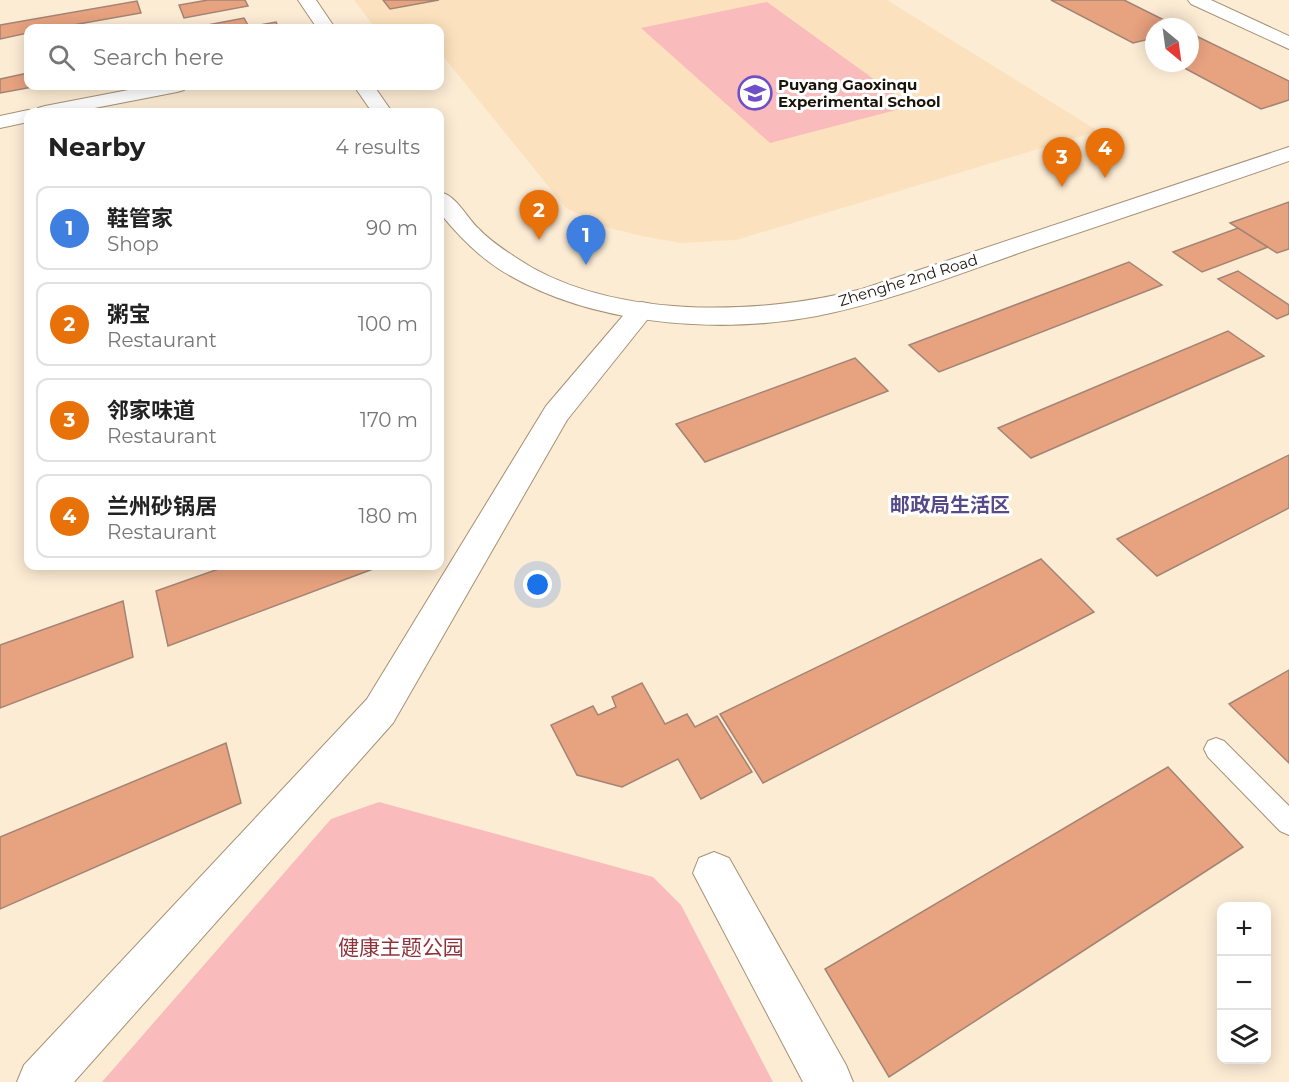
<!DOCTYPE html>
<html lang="en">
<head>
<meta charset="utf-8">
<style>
	:root { --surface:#fff; --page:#f2f2f2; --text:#222; --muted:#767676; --line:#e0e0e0; --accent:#0f766e }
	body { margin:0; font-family:Montserrat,"Noto Sans SC",sans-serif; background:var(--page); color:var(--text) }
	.controls { position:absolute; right:18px; bottom:18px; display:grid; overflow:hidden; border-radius:12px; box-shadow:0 3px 15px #0003 }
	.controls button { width:54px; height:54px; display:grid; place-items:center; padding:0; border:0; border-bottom:2px solid var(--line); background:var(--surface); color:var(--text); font:30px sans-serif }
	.compass { position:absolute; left:1145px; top:18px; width:54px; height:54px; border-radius:50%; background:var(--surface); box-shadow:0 3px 15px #0003; rotate:151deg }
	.you { position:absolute; left:538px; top:585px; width:21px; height:21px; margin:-15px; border:4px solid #fff; border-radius:50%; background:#1a73e8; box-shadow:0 0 0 9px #1a73e833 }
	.badge { display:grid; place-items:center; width:39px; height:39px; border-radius:50%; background:var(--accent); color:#fff; font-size:20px; font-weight:700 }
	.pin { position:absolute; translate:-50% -50px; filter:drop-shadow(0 2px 3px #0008) }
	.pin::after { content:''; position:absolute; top:32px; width:21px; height:18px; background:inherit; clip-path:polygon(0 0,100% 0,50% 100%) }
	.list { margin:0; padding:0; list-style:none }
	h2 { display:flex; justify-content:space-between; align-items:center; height:78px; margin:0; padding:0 24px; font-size:26px }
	h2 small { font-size:20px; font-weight:400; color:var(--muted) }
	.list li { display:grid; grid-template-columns:39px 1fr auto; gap:18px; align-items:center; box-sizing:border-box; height:84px; margin:0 12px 12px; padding:0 12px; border:2px solid var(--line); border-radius:12px }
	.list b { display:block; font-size:22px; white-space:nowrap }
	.list p { margin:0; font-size:20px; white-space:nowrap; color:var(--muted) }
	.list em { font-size:20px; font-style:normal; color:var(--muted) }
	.icon { flex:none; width:33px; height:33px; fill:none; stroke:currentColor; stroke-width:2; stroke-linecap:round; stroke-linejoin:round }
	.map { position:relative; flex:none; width:1289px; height:1082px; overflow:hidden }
	.search { position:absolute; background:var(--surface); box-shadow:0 3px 15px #0003; left:24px; top:24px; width:420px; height:66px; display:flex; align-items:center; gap:15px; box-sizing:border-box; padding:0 21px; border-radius:12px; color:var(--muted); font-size:22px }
	.panel { position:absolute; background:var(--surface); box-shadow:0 3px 15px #0003; left:24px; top:108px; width:420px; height:462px; border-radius:12px }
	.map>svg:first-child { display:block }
	.built { fill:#fbe1bd }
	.green { fill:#f9bbbb }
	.building { fill:#e7a27f; stroke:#a38474; stroke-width:1.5 }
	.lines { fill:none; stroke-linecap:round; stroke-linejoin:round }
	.lane-casing { stroke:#a59175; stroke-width:2 }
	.street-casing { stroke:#a59175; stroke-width:2 }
	.secondary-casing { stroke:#a59175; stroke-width:2 }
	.lane { fill:#fff; fill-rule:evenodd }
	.street { fill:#fff; fill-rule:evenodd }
	.secondary { fill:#fff; fill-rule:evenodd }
	.labels { text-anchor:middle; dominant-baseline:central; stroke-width:6; stroke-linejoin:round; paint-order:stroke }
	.far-poi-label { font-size:15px; font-weight:bold; fill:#1a1309; stroke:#fff; text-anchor:start }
	.far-street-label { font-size:15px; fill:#1a1309; stroke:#fff }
	.neighbourhood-label { font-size:20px; font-weight:bold; fill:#564a88; stroke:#fff }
	.near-park-label { font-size:21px; fill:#8f333b; stroke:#fff }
</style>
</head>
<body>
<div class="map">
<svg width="1289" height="1082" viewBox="0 0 1289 1082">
	<rect width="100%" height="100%" fill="#fdecd4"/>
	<path class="built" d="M 354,0 L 887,0 L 1098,131 L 736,240 L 681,243 L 642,236 L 609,228 L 566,208 L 442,55 L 440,55 L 440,28 L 375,28 Z"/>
	<path class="green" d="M 767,2 L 911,106 L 770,143 L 641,28 Z
		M 379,802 L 653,877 L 681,905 L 773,1082 L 102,1082 L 331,819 Z"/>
	<path class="building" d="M 208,0 L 245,0 L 248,6 L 184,18 L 179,5 Z
		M 383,0 L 439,0 L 390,9 Z
		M 1051,0 L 1124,0 L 1178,27 L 1154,27 L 1154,38 L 1133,43 Z
		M 137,1 L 141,13 L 56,28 L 28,28 L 28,33 L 0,39 L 0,25 Z
		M 244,18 L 249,27 L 276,22 L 279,28 L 197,27 Z
		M 1190,33 L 1289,81 L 1289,100 L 1261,109 L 1175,63 L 1190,63 Z
		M 28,73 L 28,86 L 38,86 L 0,93 L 0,79 Z
		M 1289,202 L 1289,249 L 1277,253 L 1230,223 Z
		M 1238,228 L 1268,247 L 1202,272 L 1173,252 Z
		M 1129,262 L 1162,285 L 939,372 L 909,345 Z
		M 1238,271 L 1289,305 L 1289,314 L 1277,319 L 1218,279 Z
		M 1228,331 L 1264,356 L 1031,458 L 998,428 Z
		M 855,358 L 888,391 L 705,462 L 676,424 Z
		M 1289,455 L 1289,508 L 1157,576 L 1117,539 Z
		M 1041,559 L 1094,612 L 763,783 L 720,714 Z
		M 227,566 L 381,566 L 168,646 L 156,591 Z
		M 123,601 L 133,657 L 0,708 L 0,645 Z
		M 1289,670 L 1289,763 L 1229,704 Z
		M 642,683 L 665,724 L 687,714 L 695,727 L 717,716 L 752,772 L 701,799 L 678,759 L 622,787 L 577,775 L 551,725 L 593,706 L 598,715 L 616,707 L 612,697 Z
		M 226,743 L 241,803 L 0,909 L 0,837 Z
		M 1168,767 L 1243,847 L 889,1077 L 825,969 Z"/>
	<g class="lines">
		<g class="lane-casing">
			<path id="lane" d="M 1216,738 L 1224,741 L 1289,806 L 1289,835 L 1280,831 L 1208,757 L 1204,749 L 1208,741 Z"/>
		</g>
		<g class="street-casing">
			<path id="street" d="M 642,302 L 651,304 L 655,310 L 567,420 L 393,723 L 74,1082 L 17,1082 L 24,1065 L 367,699 L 546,406 L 633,304 Z
				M 714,852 L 729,858 L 846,1065 L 853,1082 L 803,1082 L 693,873 L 699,858 Z"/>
		</g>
		<g class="secondary-casing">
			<path id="secondary" d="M 298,0 L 316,0 L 335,28 L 317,28 Z
				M 1188,0 L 1211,0 L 1289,36 L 1289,49 L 1191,4 Z
				M 149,86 L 187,86 L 184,90 L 177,92 L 74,112 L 28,112 L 28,122 L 0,128 L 0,116 L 28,110 L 35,112 L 38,108 L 45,106 Z
				M 354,86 L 374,86 L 392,112 L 372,112 Z
				M 1289,147 L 1289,161 C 1206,190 1122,218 1039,246 C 966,271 893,301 817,316 C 717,335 587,325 499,269 C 476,254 457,234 440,213 L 440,192 C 457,196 466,217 479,229 C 489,240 503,249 515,257 C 607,320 758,316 862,289 Z"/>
		</g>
		<use href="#lane" class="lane"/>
		<use href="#street" class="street"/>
		<use href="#secondary" class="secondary"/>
	</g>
	<defs>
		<g id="school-ring" transform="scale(1.725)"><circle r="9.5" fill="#fff" stroke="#6f4fc8" stroke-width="1.5"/><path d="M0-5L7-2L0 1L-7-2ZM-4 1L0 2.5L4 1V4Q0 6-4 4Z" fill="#6f4fc8"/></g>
	</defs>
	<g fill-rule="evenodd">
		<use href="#school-ring" x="755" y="93"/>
	</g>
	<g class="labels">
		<g class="far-poi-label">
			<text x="778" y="84">Puyang Gaoxinqu<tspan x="778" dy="17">Experimental School</tspan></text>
		</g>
		<g class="far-street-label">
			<text transform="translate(908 280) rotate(-17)">Zhenghe 2nd Road</text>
		</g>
		<g class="neighbourhood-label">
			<text x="950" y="505">邮政局生活区</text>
		</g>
		<g class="near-park-label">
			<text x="401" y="947">健康主题公园</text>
		</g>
	</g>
</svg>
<div class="controls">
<button>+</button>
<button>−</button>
<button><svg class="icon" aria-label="layers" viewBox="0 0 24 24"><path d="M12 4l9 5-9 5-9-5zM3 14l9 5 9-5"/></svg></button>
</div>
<svg class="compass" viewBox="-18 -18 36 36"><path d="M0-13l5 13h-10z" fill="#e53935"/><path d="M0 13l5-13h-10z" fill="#767676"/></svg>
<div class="you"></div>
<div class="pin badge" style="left:586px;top:265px;background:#3f7fe0">1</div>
<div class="pin badge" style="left:539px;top:240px;background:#e8710a">2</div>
<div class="pin badge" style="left:1062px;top:187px;background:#e8710a">3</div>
<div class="pin badge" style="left:1105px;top:178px;background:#e8710a">4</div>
<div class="search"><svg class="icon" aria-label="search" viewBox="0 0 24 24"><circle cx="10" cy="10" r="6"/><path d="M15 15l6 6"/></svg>Search here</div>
<section class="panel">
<h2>Nearby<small>4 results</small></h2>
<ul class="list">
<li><span class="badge" style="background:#3f7fe0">1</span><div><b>鞋管家</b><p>Shop</p></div><em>90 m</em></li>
<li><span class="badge" style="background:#e8710a">2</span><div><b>粥宝</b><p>Restaurant</p></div><em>100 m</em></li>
<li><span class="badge" style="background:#e8710a">3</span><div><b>邻家味道</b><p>Restaurant</p></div><em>170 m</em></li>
<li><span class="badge" style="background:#e8710a">4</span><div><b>兰州砂锅居</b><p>Restaurant</p></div><em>180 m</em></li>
</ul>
</section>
</div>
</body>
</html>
